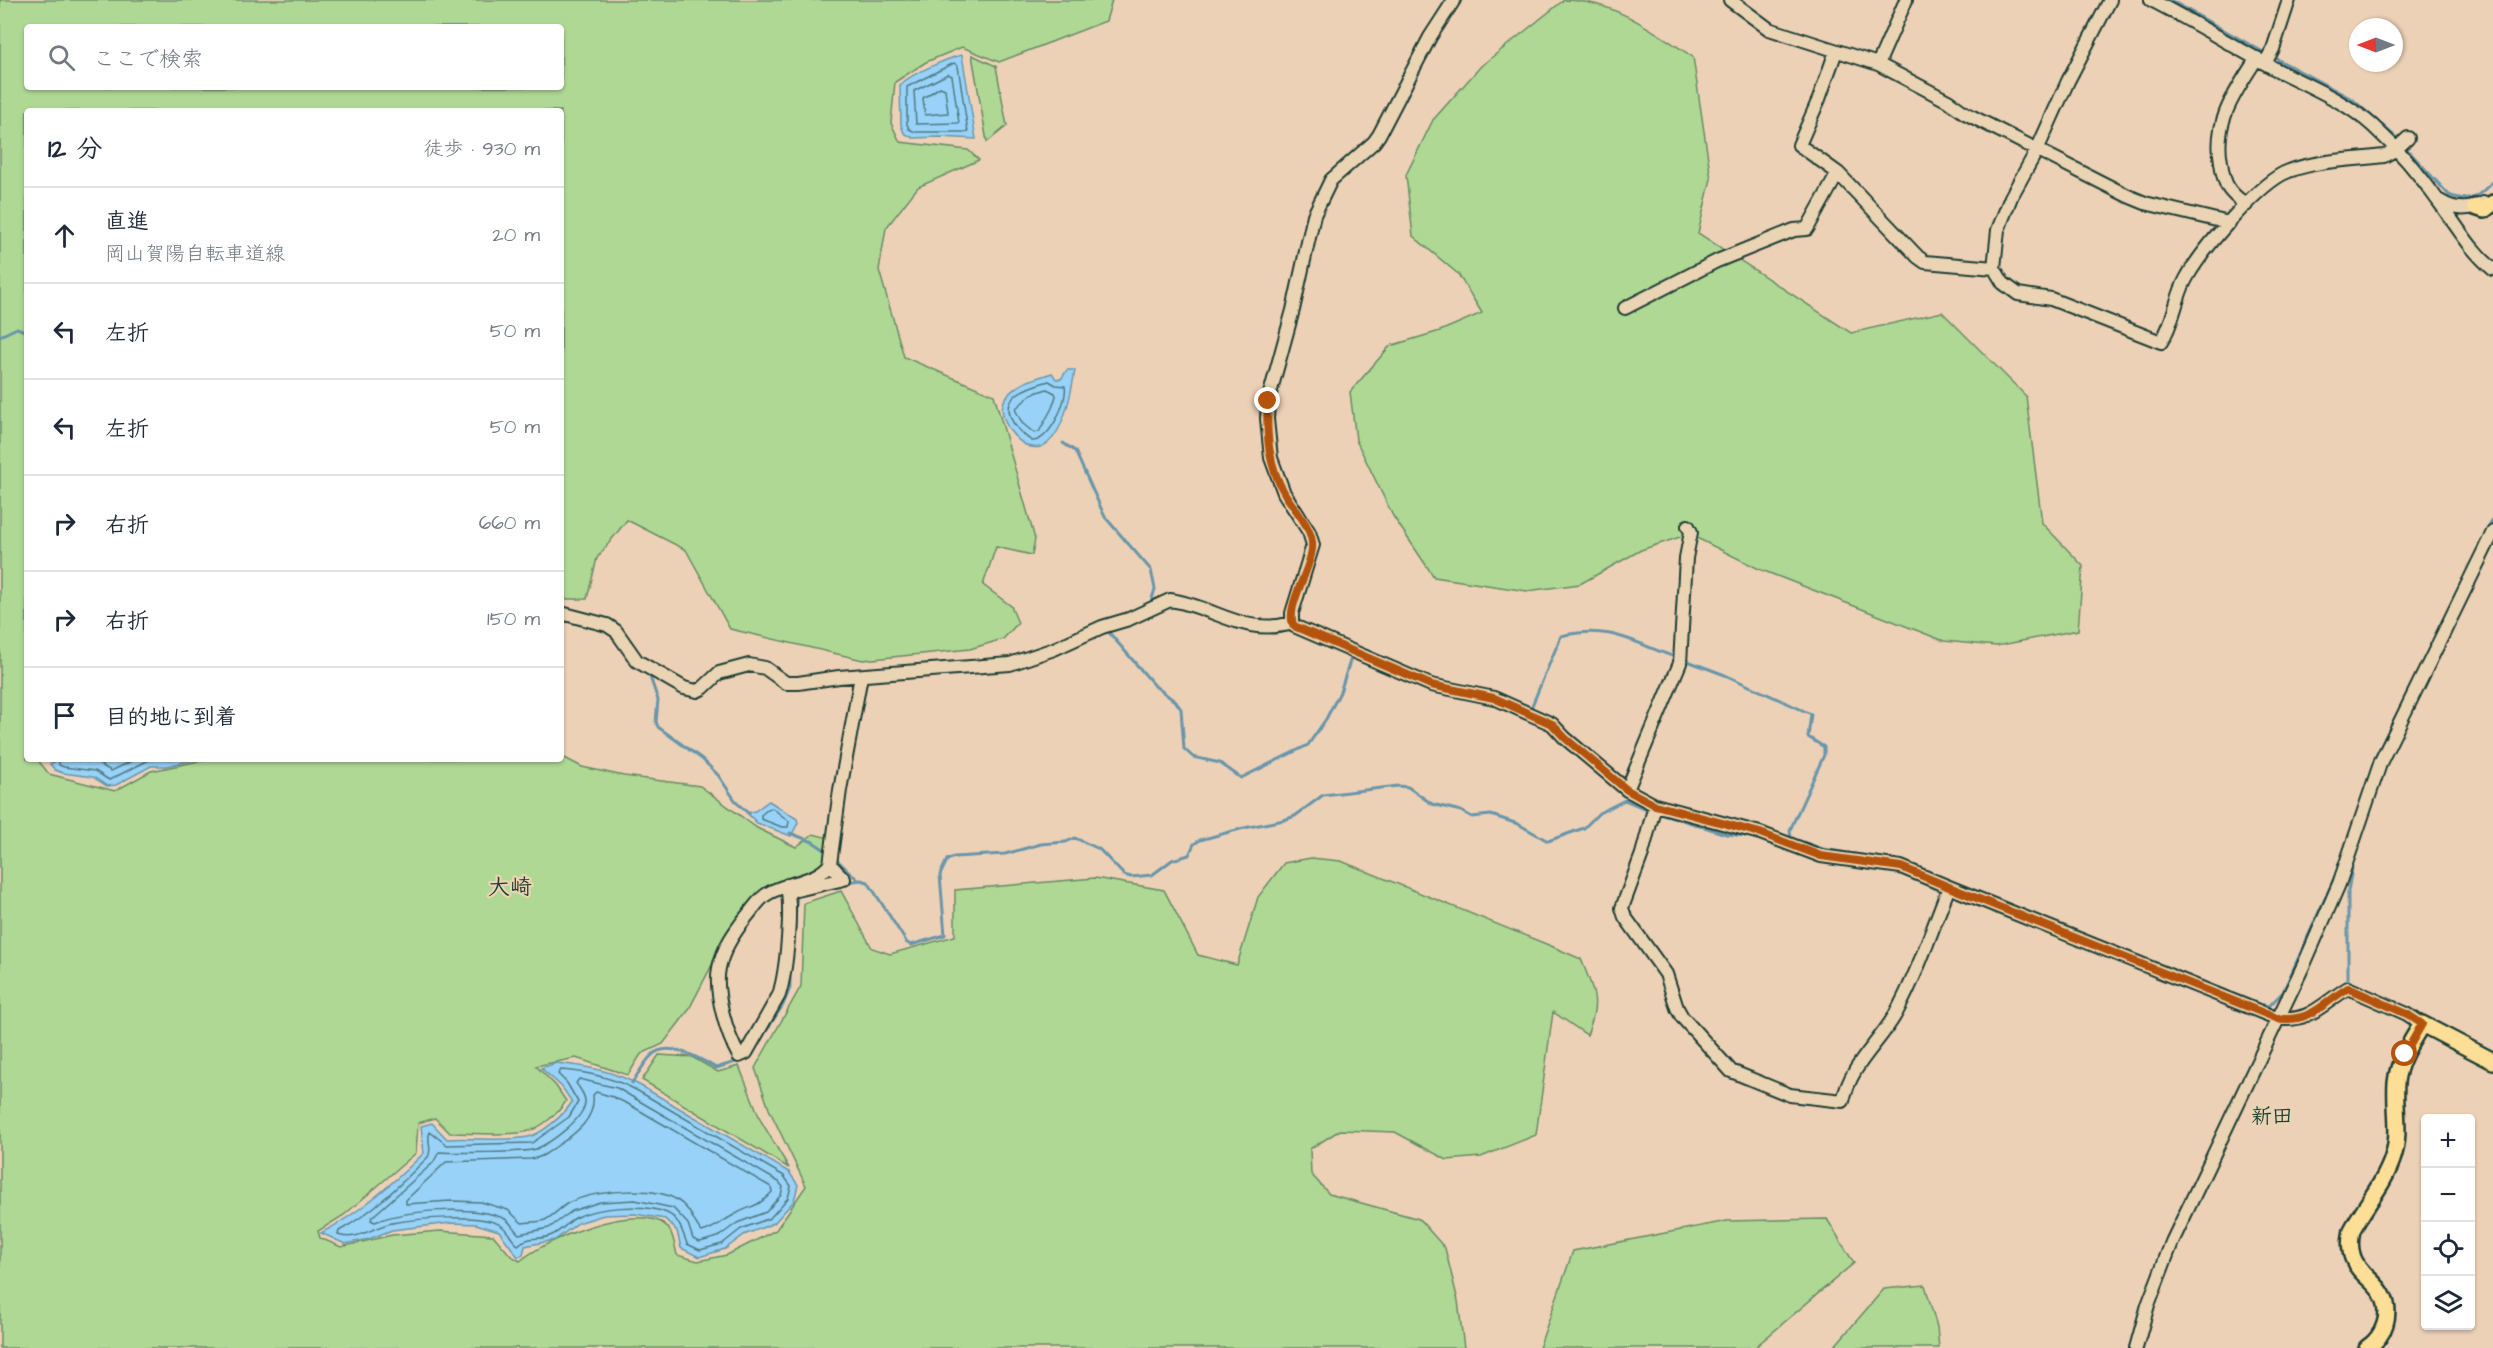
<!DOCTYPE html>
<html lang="ja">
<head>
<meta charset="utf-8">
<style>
	:root { --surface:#fff; --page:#f6f6f7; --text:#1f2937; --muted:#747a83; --line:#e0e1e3 }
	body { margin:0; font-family:"Architects Daughter","Klee One",sans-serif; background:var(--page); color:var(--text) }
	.controls { position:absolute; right:18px; bottom:18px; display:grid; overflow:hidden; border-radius:6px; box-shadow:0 2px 4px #0004 }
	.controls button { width:54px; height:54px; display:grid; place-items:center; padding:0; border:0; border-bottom:2px solid var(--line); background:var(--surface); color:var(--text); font:30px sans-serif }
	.compass { position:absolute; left:2349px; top:18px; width:54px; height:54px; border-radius:50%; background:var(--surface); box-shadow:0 2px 4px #0004; rotate:270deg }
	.stop { position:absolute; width:18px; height:18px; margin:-14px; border:4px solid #b45309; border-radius:50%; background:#fff }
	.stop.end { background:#b45309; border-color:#fff; box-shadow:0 2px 6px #0008 }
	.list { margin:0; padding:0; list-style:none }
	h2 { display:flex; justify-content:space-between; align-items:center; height:78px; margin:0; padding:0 24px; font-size:26px }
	h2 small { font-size:20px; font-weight:400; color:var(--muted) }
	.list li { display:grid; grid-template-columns:39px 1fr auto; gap:18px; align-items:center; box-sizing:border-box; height:96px; padding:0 24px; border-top:2px solid var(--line) }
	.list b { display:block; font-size:22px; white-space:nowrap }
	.list p { margin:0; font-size:20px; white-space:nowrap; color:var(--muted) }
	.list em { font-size:20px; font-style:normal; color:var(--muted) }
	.icon { flex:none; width:33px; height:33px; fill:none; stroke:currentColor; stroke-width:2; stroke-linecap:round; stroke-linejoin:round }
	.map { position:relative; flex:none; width:2493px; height:1348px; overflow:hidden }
	.search { position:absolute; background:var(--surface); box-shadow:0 2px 4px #0004; left:24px; top:24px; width:540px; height:66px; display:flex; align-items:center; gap:15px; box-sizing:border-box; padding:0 21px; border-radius:6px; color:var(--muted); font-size:22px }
	.panel { position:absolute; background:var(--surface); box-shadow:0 2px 4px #0004; left:24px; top:108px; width:540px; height:654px; border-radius:6px }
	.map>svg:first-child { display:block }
	.green { fill:#afd895; stroke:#678a64; stroke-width:1.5; fill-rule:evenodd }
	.water { fill:#98d2f8; stroke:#6896aa; stroke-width:1.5 }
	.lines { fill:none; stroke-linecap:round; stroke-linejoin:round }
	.shore { stroke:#4f7982; stroke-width:1.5 }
	.stream { stroke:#6896aa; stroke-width:3 }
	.minor-casing { stroke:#1f3d34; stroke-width:16 }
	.major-casing { stroke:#1f3d34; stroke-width:20 }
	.minor { stroke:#ead4b3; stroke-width:12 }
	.major { stroke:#fdde96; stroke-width:15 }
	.route { stroke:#b45309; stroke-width:8 }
	.labels { text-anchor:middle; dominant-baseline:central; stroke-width:4.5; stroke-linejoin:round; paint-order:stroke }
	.neighbourhood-label { font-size:21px; font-weight:bold; fill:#1f3d34; stroke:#ead4b3 }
	.quarter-label { font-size:22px; font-weight:bold; fill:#1f3d34; stroke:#ead4b3 }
</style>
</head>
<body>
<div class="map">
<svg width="2493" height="1348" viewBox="0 0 2493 1348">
	<rect width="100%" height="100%" fill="#edd1b7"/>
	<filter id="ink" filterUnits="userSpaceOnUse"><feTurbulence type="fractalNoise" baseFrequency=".0167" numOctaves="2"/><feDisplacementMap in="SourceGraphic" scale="12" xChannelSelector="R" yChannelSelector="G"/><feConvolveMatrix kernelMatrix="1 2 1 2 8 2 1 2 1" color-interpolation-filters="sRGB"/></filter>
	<g filter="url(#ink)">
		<path class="green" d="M 0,0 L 1112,0 L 1106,21 L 999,62 L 962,47 L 926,62 L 895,82 L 891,123 L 900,142 L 968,150 L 979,160 L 918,187 L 886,228 L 879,270 L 904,357 L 994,395 L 1035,539 L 1032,555 L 996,547 L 983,585 L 1011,606 L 1018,623 L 1003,639 L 970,649 L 863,660 L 730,629 L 686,550 L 627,520 L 597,558 L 587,599 L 561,599 L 561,111 L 27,111 L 27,759 L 37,759 L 49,774 L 115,791 L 151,771 L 209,759 L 561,759 L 561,756 L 582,767 L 624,776 L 700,786 L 757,828 L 796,847 L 813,834 L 829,838 L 823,867 L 779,884 L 726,938 L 688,1011 L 663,1044 L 641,1054 L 628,1075 L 576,1058 L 536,1066 L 556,1086 L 566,1101 C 558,1114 540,1129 525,1132 C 505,1136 472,1133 450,1133 L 435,1118 L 418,1123 L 416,1153 L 344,1215 L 318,1231 L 320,1238 L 341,1247 L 392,1235 L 440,1231 L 493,1235 L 511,1256 L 520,1261 C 548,1238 626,1207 661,1222 C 673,1228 674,1243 677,1255 L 698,1261 L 727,1255 L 776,1230 L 806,1186 L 769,1109 L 755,1068 L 801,986 L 804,903 L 841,891 L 872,948 L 890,954 L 955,936 L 955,890 L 1095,878 L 1164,890 L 1198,955 L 1237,965 L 1258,897 L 1284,863 L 1311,858 L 1341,861 L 1551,946 L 1581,959 C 1594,992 1601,1000 1587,1035 L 1553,1012 L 1536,1135 L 1481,1157 L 1447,1160 L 1395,1132 L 1340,1130 L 1310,1149 L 1311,1174 L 1329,1194 L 1419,1219 L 1445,1248 L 1458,1301 L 1464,1348 L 0,1348 ZM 27,27 L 561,27 L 561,87 L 27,87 Z
			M 1564,0 C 1613,0 1654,31 1693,57 L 1711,179 L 1698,233 L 1851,333 L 1942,312 L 2026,396 L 2042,523 L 2083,566 L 2078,630 L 1996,646 L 1944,641 L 1759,569 L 1689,534 L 1641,550 L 1580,584 L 1527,591 L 1434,577 L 1393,516 L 1356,440 L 1350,392 L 1390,346 L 1440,331 L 1482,313 L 1458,274 L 1413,236 L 1406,175 L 1433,120 L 1481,66 Z
			M 972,55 L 996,66 L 1007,126 L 987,142 Z
			M 659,1055 L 692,1057 L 718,1072 L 739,1066 L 761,1121 L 789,1168 L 642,1080 Z
			M 1827,1219 L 1854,1263 L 1754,1348 L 1539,1348 L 1573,1251 L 1727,1221 Z
			M 1925,1285 L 1937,1327 L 1939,1348 L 1833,1348 L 1884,1289 Z"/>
		<path class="water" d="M 962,55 L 976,139 L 939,137 L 913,138 L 904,133 L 901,125 L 900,85 C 909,75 948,58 962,55 Z
			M 1067,370 L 1075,370 C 1072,389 1063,441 1040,447 C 1019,452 994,416 1005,399 C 1016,382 1035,379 1052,373 L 1056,379 L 1061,379 Z
			M 53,759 L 197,759 L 167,766 L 151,766 L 116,785 L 107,786 L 93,777 L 63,773 L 55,770 L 50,764 L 54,762 Z
			M 769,801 L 797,819 L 798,823 L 791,836 L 757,823 L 747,813 L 755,811 Z
			M 556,1063 C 586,1066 614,1071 641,1086 L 789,1172 L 798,1185 L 794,1201 L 774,1223 L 744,1235 L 725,1249 L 699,1257 L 681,1248 L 677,1231 L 665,1219 L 635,1214 L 604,1215 L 578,1223 L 555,1240 L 525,1246 L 523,1255 L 518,1257 L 499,1231 L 476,1224 L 451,1223 L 392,1230 L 369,1239 L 345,1244 L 321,1233 C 360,1213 393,1183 424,1153 L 421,1126 L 432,1123 L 447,1139 C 473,1137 502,1142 528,1137 C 542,1134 565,1114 572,1102 L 562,1087 L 541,1068 Z"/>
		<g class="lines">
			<path class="shore" d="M 954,63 L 958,66 L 968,132 L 915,132 L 909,129 L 907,124 L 907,87 Z
				M 948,74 L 952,76 L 959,123 L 916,124 L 914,91 Z
				M 940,87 L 945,89 L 948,113 L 925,115 L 923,98 Z
				M 1049,381 L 1056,385 L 1065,386 C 1068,401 1050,441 1032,441 C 1024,436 1019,431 1014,424 C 997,396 1027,387 1049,381 Z
				M 1047,389 L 1055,393 L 1056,396 L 1052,408 L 1039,432 L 1034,433 L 1022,423 L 1015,409 L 1032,394 Z
				M 59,759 L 59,765 L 64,767 L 95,771 L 109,780 L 149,760 L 173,759
				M 67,759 L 97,763 L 111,771 L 136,759
				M 768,809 L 772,808 L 789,821 L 788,827 L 782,827 L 761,819 L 761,815 Z
				M 561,1070 C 588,1072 614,1078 638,1091 L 784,1176 L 791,1186 L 788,1198 L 770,1218 L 741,1229 L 722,1244 L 700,1250 L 687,1244 C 683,1233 679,1218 667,1213 C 644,1203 597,1207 575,1218 C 567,1223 561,1231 552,1235 C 540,1241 528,1235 518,1245 C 511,1240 509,1232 503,1227 C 486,1212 415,1219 392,1223 C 375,1226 356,1242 338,1235 L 339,1231 C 372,1213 402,1183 428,1157 C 433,1149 426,1140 430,1132 L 447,1145 L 532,1143 L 569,1117 L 578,1102 L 567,1083 L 558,1074 Z
				M 579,1079 L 617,1088 L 634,1098 L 779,1182 L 783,1187 L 781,1195 L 766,1212 L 737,1223 L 718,1237 L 700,1242 L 693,1239 L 688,1224 L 673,1208 L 635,1200 L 600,1202 L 572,1211 L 549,1228 L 519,1234 C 513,1229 511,1221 503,1218 C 471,1205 406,1210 375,1222 L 371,1220 L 372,1217 L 433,1163 L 439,1152 C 453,1153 525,1153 536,1149 C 550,1143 583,1120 585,1103 C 586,1096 580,1089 576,1083 Z
				M 596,1092 L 613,1097 L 630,1105 L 771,1187 L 772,1192 C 757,1209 749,1205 732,1216 C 721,1222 714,1229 702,1232 C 694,1224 691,1208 677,1200 C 654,1185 592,1191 568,1203 C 560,1208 554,1215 545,1220 C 539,1223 530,1221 522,1223 L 508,1210 L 481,1202 L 451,1201 L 406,1204 L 406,1200 L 446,1162 L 531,1159 C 542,1158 548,1152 557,1146 C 575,1134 596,1119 593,1095 Z"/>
			<path class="stream" d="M 2170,0 L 2265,53
				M 2271,56 L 2352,99 L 2400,141
				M 2404,146 L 2449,195 C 2472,204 2478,197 2493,181
				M 0,336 L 17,328 L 27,332
				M 1063,443 L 1075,451 L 1105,517 L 1151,570 L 1155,589 L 1150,605
				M 1106,629 L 1155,686 L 1176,702 L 1181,709 L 1184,749 L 1193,757 L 1220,763 L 1241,778 L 1308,745 L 1326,719 L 1340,692 L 1352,655
				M 1685,660 L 1725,675 L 1811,714 L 1808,737 L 1824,747 L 1824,755 L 1790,830 L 1791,839
				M 649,674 L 658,700 L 656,722 L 658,727 L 702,759 L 718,775 L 737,803 L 749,814
				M 1470,687 L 1489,691
				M 1529,707 L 1531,708 L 1561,636 C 1611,624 1633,643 1678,658
				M 2367,785 L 2375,758 L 2493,519
				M 1657,812 L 1726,834 L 1747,836
				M 790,833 L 813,842 L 828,852
				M 1799,841 L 1823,849 L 1898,861
				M 838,861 L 858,880
				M 1913,866 L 2255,1003 L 2269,1006 L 2283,992 L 2339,867
				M 847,882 L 861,880 L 868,882 L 907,943 L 911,945 L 945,935 L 940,875 L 947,860 L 954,857 L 1005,854 L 1041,844 L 1066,842 L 1075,838 L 1099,849 L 1124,875 L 1131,877 L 1152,875 L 1172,860 L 1189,855 L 1194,844 L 1200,840 L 1244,828 L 1284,820 L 1295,816 L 1323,795 L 1398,786 L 1408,787 L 1432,804 L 1461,811 L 1472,817 L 1491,815 L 1518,824 L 1548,841 L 1584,828 L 1599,813 L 1625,800 L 1651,811
				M 792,953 L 797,894
				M 2348,983 L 2348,891 L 2352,869 L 2350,866
				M 750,1056 L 783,1005 L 790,988 L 790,972
				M 632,1083 C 638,1074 644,1063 651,1056 C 667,1039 701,1059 716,1068 L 739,1061"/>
			<g class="minor-casing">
				<path id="minor" d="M 1730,0 L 1769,29 L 1878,64 L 1948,101 L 1965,113 L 2128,196 L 2145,203 L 2229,223
					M 2110,0 L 2068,81 L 2037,150 L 2011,197 L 1998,230 L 1994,268 L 2003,283 L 2018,294 L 2051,299 L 2161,342 C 2174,323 2175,299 2186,279 C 2201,251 2260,181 2289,171 C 2318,160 2354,160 2384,156 L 2395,150 L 2408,138
					M 2151,0 C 2196,23 2239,50 2283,73 C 2315,89 2346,102 2373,126 C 2397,148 2421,176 2439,202 C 2457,226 2470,250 2493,269
					M 2265,63 L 2273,49 L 2289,0
					M 1878,64 L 1906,0
					M 1838,173 L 1918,257 L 1925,262 L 1994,268
					M 2440,201 C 2454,210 2468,211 2483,203
					M 2246,205 C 2241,201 2233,195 2229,189 C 2224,182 2222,171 2221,162 C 2213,121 2236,91 2257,58
					M 1625,308 L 1717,261 L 1794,230 L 1807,229 L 1838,173 L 1799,145 L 1819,99 L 1836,51
					M 561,613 L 607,625 L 616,631 L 637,661 L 684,688 L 697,691 L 703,688 L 719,673 L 749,665 L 765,668 L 786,683 L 798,683 L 839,677 L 1010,664 L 1054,649 L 1102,627 L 1129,619 L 1170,600 C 1214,606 1244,637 1292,623
					M 1292,623 L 1294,626 L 1431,685 L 1494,698 L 1552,724 L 1565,738 L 1627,790 L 1655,805 L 1760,833 L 1821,856 L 1901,867 L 1949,887 L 2276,1018 C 2309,1024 2323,1003 2348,988 L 2407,1014 L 2422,1024
					M 1292,623 L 1292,613 L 1313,545 L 1309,532 L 1284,493 L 1271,458 L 1267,419 L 1268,401 L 1293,310 L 1314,215 L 1331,180 L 1374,142 L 1379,135 L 1430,37 L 1454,0
					M 1627,790 L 1680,663 L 1686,558 L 1691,532 L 1688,526
					M 1655,805 L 1642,854 L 1622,908 L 1625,917 L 1666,974 L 1677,1008 L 1682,1017 L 1731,1071 L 1790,1095 L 1843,1101 C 1851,1064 1877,1046 1895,1015 C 1917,975 1932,929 1949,887
					M 787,885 C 792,911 787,969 779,995 L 746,1053 L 739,1056 C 727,1035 714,992 719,968 C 723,948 735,931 747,916 C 753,909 760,897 769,893 C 787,882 817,882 830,864 L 840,790 L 861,676
					M 797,890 L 844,879 L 830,864
					M 2136,1348 L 2148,1305 L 2172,1242 L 2306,960 L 2339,884 L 2381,761 L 2493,532"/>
			</g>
			<g class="major-casing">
				<path id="major" d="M 2475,207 L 2484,210 L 2493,203
					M 2367,1348 C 2384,1337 2393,1313 2382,1294 C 2374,1280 2359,1274 2353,1258 C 2349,1248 2350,1239 2352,1230 C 2365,1205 2385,1183 2393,1157 C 2401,1133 2394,1108 2396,1083 C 2398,1061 2411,1042 2422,1024 L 2493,1061"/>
			</g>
			<use href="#minor" class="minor"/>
			<use href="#major" class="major"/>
		</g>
	</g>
	<g class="lines" filter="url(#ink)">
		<path class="route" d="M 1268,401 C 1266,433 1268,466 1285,494 C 1294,509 1310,525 1312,542 C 1315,565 1283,608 1294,626 L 1431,685 L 1494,698 L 1552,724 L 1565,738 L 1627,790 L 1655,805 L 1760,833 L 1821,856 L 1901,867 L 1949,887 L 2276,1018 C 2310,1024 2323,1003 2348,988 L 2407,1014 L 2422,1024 L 2405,1054"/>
	</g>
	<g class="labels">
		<g class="neighbourhood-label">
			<text x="2272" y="1116">新田</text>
		</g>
		<g class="quarter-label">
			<text x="510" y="887">大崎</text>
		</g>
	</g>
</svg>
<div class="controls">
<button>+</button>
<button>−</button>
<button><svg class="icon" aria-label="locate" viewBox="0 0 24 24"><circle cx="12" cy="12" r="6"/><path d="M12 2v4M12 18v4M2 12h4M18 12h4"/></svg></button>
<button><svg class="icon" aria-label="layers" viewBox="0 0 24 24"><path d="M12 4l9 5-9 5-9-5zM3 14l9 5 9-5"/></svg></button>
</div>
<svg class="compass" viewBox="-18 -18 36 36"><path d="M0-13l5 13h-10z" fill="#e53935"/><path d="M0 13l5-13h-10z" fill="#747a83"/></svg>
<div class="stop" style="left:2405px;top:1054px"></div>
<div class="stop end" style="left:1268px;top:401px"></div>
<div class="search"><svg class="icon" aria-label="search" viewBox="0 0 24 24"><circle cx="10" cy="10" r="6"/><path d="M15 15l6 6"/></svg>ここで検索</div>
<section class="panel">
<h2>12 分<small>徒歩 · 930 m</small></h2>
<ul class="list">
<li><svg class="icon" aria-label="ahead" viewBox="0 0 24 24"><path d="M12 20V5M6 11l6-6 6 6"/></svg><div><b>直進</b><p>岡山賀陽自転車道線</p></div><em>20 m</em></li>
<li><svg class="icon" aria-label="left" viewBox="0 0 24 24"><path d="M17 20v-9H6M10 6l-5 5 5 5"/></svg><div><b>左折</b></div><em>50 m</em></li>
<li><svg class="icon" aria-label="left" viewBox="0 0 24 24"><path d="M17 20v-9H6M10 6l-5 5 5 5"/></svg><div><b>左折</b></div><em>50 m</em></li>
<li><svg class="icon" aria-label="right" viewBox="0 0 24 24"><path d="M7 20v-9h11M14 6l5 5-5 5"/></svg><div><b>右折</b></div><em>660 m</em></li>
<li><svg class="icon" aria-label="right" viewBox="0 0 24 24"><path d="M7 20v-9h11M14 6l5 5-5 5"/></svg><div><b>右折</b></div><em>150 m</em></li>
<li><svg class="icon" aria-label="arrive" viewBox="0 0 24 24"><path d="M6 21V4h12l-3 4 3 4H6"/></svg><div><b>目的地に到着</b></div></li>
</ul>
</section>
</div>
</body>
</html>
